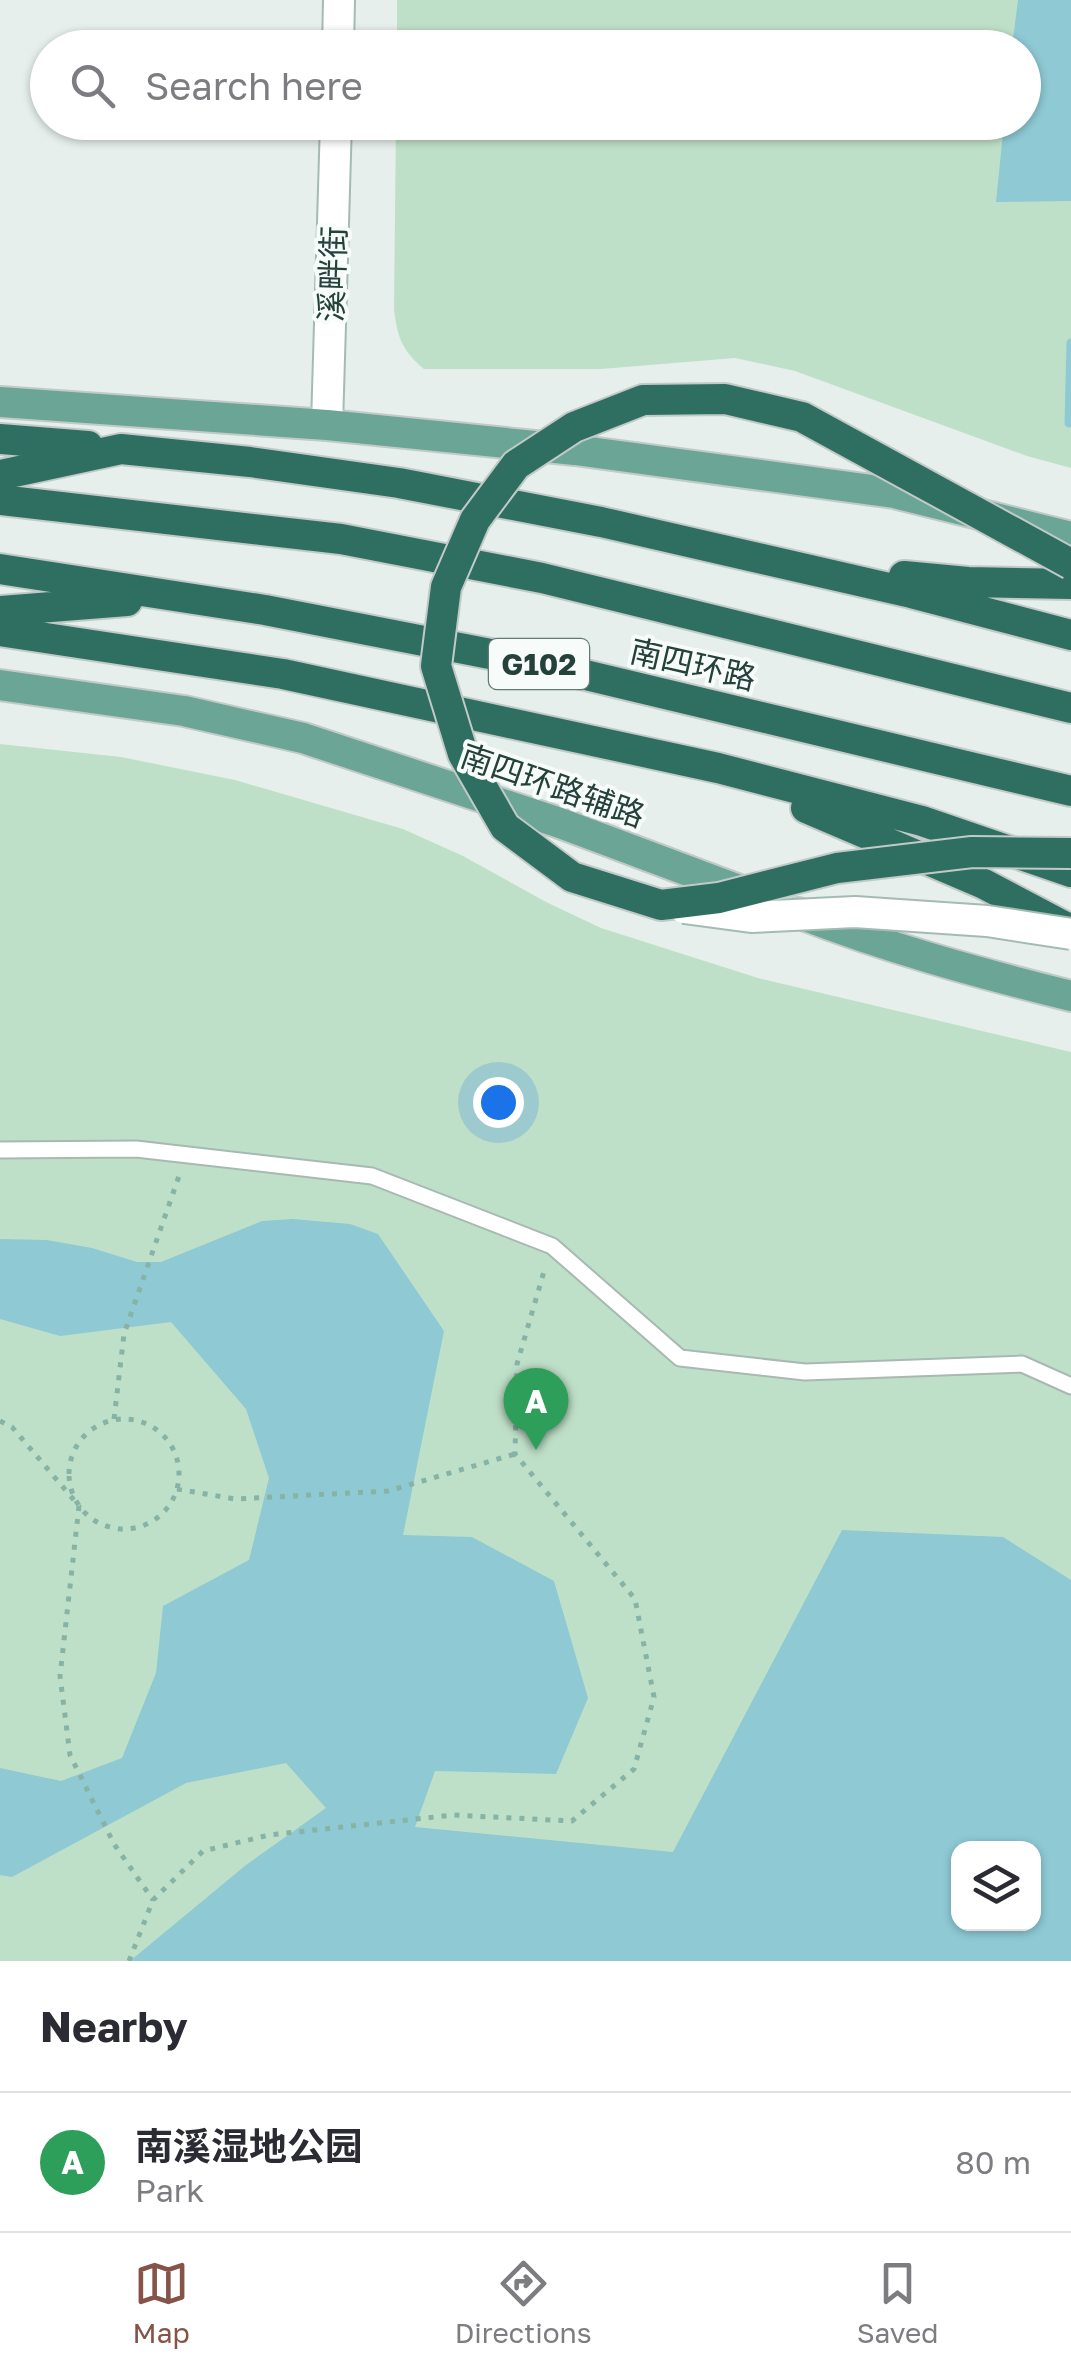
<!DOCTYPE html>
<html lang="en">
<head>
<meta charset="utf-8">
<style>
	:root { --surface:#fff; --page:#f7f7f7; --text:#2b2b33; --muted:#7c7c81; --line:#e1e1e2; --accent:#855347 }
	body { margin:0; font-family:"Golos Text","Noto Sans SC",sans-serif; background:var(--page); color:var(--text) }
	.controls { position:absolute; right:30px; bottom:30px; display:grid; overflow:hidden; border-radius:20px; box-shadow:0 2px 8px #0004 }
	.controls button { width:90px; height:90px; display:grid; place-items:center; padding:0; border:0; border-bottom:2px solid var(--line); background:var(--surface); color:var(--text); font:50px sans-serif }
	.you { position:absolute; left:498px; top:1102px; width:35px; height:35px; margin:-25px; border:8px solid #fff; border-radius:50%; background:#1a73e8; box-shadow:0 0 0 15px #1a73e833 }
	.badge { display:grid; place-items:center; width:65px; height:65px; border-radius:50%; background:var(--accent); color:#fff; font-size:32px; font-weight:700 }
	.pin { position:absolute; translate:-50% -82px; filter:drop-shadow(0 2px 5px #0008) }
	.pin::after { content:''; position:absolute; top:52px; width:35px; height:30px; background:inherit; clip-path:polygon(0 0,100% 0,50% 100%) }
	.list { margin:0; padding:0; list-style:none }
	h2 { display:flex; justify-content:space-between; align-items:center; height:130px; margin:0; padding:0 40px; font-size:42px }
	h2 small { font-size:32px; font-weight:400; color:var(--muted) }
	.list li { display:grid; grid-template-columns:65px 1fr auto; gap:30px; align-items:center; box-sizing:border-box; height:140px; padding:0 40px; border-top:2px solid var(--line) }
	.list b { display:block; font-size:38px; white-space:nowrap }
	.list p { margin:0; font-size:32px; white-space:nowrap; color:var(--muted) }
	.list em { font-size:32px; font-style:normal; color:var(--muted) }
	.icon { flex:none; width:55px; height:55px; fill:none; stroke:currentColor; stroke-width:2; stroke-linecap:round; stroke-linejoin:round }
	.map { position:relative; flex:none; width:1071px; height:1961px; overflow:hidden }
	.search { position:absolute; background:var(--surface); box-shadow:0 2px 8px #0004; left:30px; right:30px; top:30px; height:110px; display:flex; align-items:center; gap:25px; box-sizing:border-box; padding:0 35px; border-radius:55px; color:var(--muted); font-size:38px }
	.sheet { height:270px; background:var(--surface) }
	nav { display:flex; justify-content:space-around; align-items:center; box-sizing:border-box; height:140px; border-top:2px solid var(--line); background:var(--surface); font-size:28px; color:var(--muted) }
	nav a { display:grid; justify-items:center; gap:5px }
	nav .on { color:var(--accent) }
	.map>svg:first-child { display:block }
	.green { fill:#bfe0c8; fill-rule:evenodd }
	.water { fill:#8ec9d4; fill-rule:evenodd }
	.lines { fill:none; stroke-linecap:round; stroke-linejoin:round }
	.stream { stroke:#8ec9d4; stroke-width:9 }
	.lane-casing { stroke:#a8b8b2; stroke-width:19 }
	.secondary-casing { stroke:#a4bbb3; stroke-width:34 }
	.primary-casing { stroke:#c2cac8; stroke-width:34 }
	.highway-casing { stroke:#c2cac8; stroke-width:34 }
	.path { stroke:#86b3a5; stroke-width:5; stroke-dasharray:5 8; stroke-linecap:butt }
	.lane { stroke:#fff; stroke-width:15 }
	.secondary { stroke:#fff; stroke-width:30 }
	.primary { stroke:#6aa596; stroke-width:30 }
	.highway { stroke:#2f6f62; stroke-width:30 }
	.secondary-bridge-casing { stroke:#a4bbb3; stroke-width:34; stroke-linecap:butt }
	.highway-bridge-casing { stroke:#c2cac8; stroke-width:34; stroke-linecap:butt }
	.secondary-bridge { stroke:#fff; stroke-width:30 }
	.highway-bridge { stroke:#2f6f62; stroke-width:30 }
	.labels { text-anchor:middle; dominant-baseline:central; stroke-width:8; stroke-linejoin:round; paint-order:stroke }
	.shield { fill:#f7fbf9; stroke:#637a73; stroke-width:2.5 }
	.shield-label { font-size:30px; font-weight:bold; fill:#24423a }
	.street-label { font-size:32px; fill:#24423a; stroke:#f7fbf9 }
</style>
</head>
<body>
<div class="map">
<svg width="1071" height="1961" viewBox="0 0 1071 1961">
	<rect width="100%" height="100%" fill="#e6efeb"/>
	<path class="green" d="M 397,0 L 1071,0 L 1071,468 L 1027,456 L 795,371 L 735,358 L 601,369 L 424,369 C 402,351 397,336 394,309 L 396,123 L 1024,122 L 1024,48 L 397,47 Z
		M 0,744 L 121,757 L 235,780 L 403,829 L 463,856 L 548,903 L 601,928 L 758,978 L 1071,1052 L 1071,1961 L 0,1961 ZM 958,1848 L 1034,1848 L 1034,1924 L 958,1924 Z"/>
	<path class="water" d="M 1018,0 L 1071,0 L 1071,201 L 996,202 L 1004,123 L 1024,122 L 1024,48 L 1012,47 Z
		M 293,1219 L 350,1224 L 378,1234 L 444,1331 L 403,1535 L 472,1537 L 554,1581 L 588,1698 L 556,1774 L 435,1771 L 415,1827 L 673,1852 L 842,1530 L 1003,1537 L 1071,1580 L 1071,1961 L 130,1961 L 246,1865 L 326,1808 L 286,1763 L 186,1783 L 12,1877 L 0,1875 L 0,1768 L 61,1781 L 122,1758 L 156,1673 L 163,1606 L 249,1560 L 269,1478 L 246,1409 L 171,1322 L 60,1336 L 0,1319 L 0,1239 L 47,1240 L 92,1248 L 137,1262 L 161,1262 L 262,1221 ZM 958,1848 L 1034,1848 L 1034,1924 L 958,1924 Z"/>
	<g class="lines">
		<path class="stream" d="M 1069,423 L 1071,343"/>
		<g class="lane-casing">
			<path id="lane" d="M 0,1150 L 136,1149 L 372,1176 L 552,1246 L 680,1358 L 805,1372 L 1022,1364 L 1071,1386"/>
		</g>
		<g class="secondary-casing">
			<path id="secondary" d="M 338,48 L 339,0
				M 327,425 L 336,122"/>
		</g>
		<g class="primary-casing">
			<path id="primary" d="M 0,402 L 327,425 L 575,450 L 894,493 L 1071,537
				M 0,685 L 184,711 L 303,738 L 560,823 L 755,896
				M 798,913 C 887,948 979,973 1071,996"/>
		</g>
		<g class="highway-casing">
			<path id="highway" d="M 0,439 L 88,446
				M 0,475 L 121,449 L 250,462 L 399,483 L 601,522 L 911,593 L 1071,635
				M 0,500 L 341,539 L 542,578 L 1071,708
				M 0,569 L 265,610 L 531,662 L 1071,791
				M 904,576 L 968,582 L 1071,584
				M 0,611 L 127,601
				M 0,631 L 283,674 L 718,768 L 922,821 L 1071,872
				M 806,808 L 984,884 L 1071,930"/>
		</g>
		<path class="path" d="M 114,1419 L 124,1334 L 179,1176
			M69 1474a55 55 0 1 1 110 0a55 55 0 1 1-110 0Z
			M 0,1421 L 12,1427 L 79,1506 L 60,1676 L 70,1755 L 114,1844 L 153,1900
			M 177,1489 L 235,1499 L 388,1491 L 515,1454
			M 129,1961 L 153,1900 L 203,1851 L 269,1835 L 453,1815 L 572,1821 L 634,1769 L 654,1697 L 635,1599 L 515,1454 L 517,1364 L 545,1268"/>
		<use href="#lane" class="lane"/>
		<use href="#secondary" class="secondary"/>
		<use href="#primary" class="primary"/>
		<use href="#highway" class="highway"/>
		<g class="secondary-bridge-casing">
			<path id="secondary-bridge" d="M 684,908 L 751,917 L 855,912 L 987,921 L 1071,934"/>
		</g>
		<g class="highway-bridge-casing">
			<path id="highway-bridge" d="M 1071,564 L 802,417 L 725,399 L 643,400 L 574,427 L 516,465 L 475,520 L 446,587 L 436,666 L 463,754 L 505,827 L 572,877 L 661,905 L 719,898 L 837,868 L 972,852 L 1071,853"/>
		</g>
		<use href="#secondary-bridge" class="secondary-bridge"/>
		<use href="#highway-bridge" class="highway-bridge"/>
	</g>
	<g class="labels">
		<rect class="shield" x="489" y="639" width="100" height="50" rx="8"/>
		<g class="shield-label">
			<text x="539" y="664">G102</text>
		</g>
		<g class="street-label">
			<text transform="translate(332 274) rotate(-88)">溪畔街</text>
			<text transform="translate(693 664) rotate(13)">南四环路</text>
			<text transform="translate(553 785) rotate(19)">南四环路辅路</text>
		</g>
	</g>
</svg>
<div class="controls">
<button><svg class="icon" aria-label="layers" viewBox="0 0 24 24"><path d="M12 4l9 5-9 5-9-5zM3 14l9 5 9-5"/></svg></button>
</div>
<div class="you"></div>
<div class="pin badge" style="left:536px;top:1450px;background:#2e9e5b">A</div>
<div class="search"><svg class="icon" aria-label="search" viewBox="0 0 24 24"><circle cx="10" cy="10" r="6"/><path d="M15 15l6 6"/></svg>Search here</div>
</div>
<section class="sheet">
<h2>Nearby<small></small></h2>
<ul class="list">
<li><span class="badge" style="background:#2e9e5b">A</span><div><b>南溪湿地公园</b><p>Park</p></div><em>80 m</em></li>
</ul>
</section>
<nav>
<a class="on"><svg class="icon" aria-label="map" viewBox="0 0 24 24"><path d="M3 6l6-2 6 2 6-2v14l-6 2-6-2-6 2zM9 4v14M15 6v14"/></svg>Map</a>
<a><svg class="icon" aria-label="directions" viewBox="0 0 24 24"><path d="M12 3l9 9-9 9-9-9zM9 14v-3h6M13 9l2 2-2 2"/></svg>Directions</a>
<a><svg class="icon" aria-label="saved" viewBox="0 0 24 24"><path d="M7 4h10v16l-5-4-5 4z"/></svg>Saved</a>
</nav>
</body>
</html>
